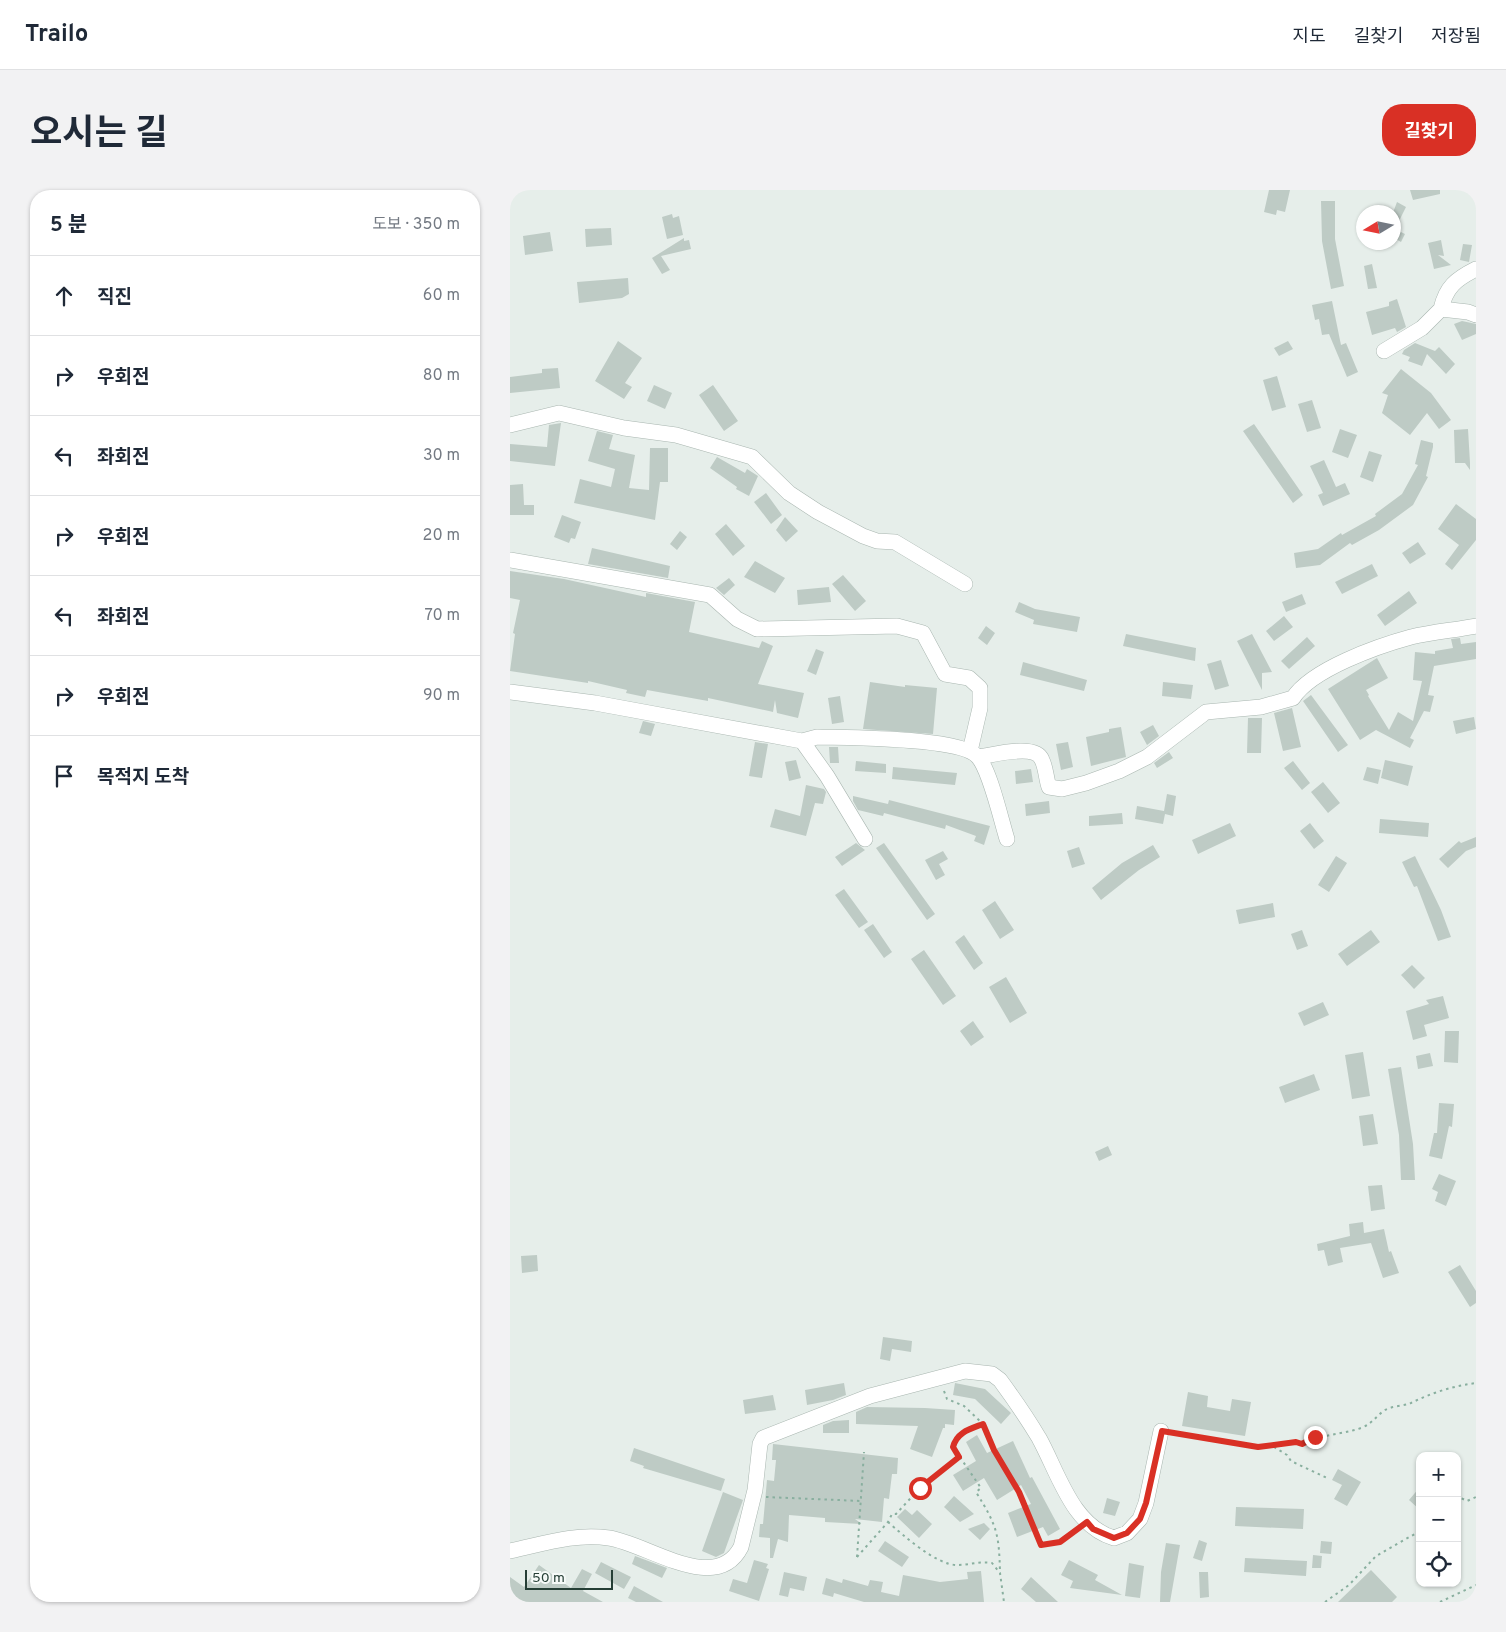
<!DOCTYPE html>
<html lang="ko">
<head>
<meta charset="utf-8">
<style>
	:root { --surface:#fff; --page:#f2f2f3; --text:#1f2937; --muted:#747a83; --line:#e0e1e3; --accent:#d93025 }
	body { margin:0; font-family:Overpass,"Noto Sans KR",sans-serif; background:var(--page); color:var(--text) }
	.controls { position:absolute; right:15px; bottom:15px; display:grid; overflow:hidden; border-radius:10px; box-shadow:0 1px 4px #0004 }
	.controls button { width:45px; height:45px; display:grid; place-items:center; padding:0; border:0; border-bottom:1px solid var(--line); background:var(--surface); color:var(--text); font:25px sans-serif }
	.compass { position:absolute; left:846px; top:15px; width:45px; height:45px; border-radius:50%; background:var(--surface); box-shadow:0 1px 4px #0004; rotate:260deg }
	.scale { position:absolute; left:15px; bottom:12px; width:88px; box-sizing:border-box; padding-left:5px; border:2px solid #263f36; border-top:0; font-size:14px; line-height:18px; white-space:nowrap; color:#263f36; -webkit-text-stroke:4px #f6faf8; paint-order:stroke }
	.stop { position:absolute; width:15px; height:15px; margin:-11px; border:4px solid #d93025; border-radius:50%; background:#fff }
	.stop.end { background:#d93025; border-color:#fff; box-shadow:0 1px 5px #0008 }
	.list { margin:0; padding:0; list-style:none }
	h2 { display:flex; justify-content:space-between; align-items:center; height:65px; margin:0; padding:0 20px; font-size:21px }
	h2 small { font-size:16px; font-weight:400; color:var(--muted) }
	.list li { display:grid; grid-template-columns:32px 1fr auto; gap:15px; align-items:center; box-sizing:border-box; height:80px; padding:0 20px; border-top:1px solid var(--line) }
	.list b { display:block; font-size:19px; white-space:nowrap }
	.list em { font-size:16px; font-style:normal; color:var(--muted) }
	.icon { flex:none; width:28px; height:28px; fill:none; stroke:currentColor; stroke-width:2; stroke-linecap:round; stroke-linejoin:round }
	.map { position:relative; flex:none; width:966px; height:1412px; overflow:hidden; border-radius:20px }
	header { display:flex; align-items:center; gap:30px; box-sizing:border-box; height:70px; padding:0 25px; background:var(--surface); border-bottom:1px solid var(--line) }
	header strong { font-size:24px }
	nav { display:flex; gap:28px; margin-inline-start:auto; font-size:18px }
	.intro { display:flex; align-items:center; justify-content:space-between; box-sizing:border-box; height:120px; padding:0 30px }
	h1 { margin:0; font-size:35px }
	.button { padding:12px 22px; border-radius:20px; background:var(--accent); color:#fff; font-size:18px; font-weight:700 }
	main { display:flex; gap:30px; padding:0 30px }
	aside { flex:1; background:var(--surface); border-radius:20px; box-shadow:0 1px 4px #0004 }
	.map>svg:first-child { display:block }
	.building { fill:#becbc5 }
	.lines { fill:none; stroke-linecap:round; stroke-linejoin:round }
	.minor-casing { stroke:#a9b6b0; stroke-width:16 }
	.path { stroke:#89af9f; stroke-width:2; stroke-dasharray:2.5 4; stroke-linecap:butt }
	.minor { stroke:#fff; stroke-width:15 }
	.route { stroke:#d93025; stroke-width:6 }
</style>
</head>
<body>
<header>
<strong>Trailo</strong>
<nav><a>지도</a><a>길찾기</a><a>저장됨</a></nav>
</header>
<div class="intro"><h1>오시는 길</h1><a class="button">길찾기</a></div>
<main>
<aside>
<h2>5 분<small>도보 · 350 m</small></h2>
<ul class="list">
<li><svg class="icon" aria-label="ahead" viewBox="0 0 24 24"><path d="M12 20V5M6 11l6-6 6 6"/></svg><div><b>직진</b></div><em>60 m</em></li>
<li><svg class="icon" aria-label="right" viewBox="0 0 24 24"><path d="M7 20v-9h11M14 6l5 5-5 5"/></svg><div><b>우회전</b></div><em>80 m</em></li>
<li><svg class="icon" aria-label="left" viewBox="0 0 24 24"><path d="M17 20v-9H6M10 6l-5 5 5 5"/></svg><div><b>좌회전</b></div><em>30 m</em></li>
<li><svg class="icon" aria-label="right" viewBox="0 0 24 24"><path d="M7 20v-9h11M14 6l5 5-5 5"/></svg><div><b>우회전</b></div><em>20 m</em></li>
<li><svg class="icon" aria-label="left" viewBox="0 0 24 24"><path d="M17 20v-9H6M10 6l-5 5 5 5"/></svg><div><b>좌회전</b></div><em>70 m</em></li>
<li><svg class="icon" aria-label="right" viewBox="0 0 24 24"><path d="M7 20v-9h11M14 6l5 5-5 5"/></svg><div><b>우회전</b></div><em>90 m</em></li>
<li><svg class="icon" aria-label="arrive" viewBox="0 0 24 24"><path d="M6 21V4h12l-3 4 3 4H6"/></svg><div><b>목적지 도착</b></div></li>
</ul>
</aside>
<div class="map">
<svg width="966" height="1412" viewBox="0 0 966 1412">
	<rect width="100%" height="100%" fill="#e6eeea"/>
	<path class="building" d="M 759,0 L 780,0 L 775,22 L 767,20 L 766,25 L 754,22 Z
		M 900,0 L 930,0 L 930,4 L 903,10 Z
		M 811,11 L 825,11 L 825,49 L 834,96 L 821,99 L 812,51 Z
		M 887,12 L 896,17 L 885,39 L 895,44 L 891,52 L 884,48 L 884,20 Z
		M 162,24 L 163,28 L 169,26 L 173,45 L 157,49 L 152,27 Z
		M 101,38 L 102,55 L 76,57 L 75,39 Z
		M 40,42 L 43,61 L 15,65 L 13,46 Z
		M 174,48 L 174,51 L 179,50 L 181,59 L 151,66 L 160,80 L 152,84 L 142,68 Z
		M 931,50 L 934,66 L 928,65 L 941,75 L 924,79 L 918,53 Z
		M 953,54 L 962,55 L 959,72 L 950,70 Z
		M 862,74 L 867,98 L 858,99 L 854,76 Z
		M 118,88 L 119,104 L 112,108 L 69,113 L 67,92 Z
		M 887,109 L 896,137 L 887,142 L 885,138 L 862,145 L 856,122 L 879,116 L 879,112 Z
		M 822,111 L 831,155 L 836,153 L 848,182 L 837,187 L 819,144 L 812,145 L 809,129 L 805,130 L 802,115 Z
		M 952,131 L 966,134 L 966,144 L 952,150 L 944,134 Z
		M 108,151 L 132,168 L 115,193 L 122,197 L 114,209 L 85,191 Z
		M 778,151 L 783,159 L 769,166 L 764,158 Z
		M 905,153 L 925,161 L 929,157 L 945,174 L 936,184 L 917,164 L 912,176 L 898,171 L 900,167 L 892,164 L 894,160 Z
		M 48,178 L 50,198 L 0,203 L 0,187 L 32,183 L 32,179 Z
		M 891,179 L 921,203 L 941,230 L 929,239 L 917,223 L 900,245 L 872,223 L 878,205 L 872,203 Z
		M 767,186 L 776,217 L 762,221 L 753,190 Z
		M 144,195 L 162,203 L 155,219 L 137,211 Z
		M 203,195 L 228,231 L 214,241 L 189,205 Z
		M 802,210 L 811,238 L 797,242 L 788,214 Z
		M 51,233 L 45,276 L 0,271 L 0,254 L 37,257 L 39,235 Z
		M 744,234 L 793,305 L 783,313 L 733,241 Z
		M 830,239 L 847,245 L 838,268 L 822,262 Z
		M 958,239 L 960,273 L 960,280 L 955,273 L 945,273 L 944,240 Z
		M 87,241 L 103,245 L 99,259 L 125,265 L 119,298 L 139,300 L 140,258 L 158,258 L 158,292 L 150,292 L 145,330 L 64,313 L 70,289 L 101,297 L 105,279 L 78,271 Z
		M 911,250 L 923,253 L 923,257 L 916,286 L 918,287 L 903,315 L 869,340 L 842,355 L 840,353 L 810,375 L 786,378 L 784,363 L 808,359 L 831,343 L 832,345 L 866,326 L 865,324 L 892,304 L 908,275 L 905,274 Z
		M 859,261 L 872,265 L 863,292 L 850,287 Z
		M 207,267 L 235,283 L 237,279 L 248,286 L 239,306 L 226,299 L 227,297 L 200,278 Z
		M 814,270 L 826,297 L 835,293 L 840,304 L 813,316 L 808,305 L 813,303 L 800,276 Z
		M 13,294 L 14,315 L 24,315 L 24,325 L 0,325 L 0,295 Z
		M 256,303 L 272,325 L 261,334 L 244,312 Z
		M 946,314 L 966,329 L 966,350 L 942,380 L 935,374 L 949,355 L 928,339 Z
		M 52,325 L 71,332 L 65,349 L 61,348 L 59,353 L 44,347 Z
		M 275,327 L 288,341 L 276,352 L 266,340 Z
		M 216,334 L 235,356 L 223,366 L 205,344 Z
		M 170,341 L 177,347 L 167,360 L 160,354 Z
		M 908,352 L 916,364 L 900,374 L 892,363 Z
		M 82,358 L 160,376 L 158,388 L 78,374 Z
		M 245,371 L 275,388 L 265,403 L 234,387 Z
		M 862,374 L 868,386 L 832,404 L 825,392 Z
		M 0,381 L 54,389 L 136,407 L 136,403 L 185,412 L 179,442 L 249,458 L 252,451 L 263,456 L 248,494 L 294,503 L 288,528 L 267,523 L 265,510 L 263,522 L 259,521 L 198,508 L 198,511 L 137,500 L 135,507 L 116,503 L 117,500 L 78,491 L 78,493 L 0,481 L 5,444 L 3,443 L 10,410 L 0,408 Z
		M 333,385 L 356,411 L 345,421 L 322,394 Z
		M 219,388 L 225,395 L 214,405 L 206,398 Z
		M 319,397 L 321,412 L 288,415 L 287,400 Z
		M 899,401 L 907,413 L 875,436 L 867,425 Z
		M 792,404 L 796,414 L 776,422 L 772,412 Z
		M 509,412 L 525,419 L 570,427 L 567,442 L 523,434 L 524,430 L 505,422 Z
		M 774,426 L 783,437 L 764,451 L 756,441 Z
		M 476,436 L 485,443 L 477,455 L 468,448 Z
		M 616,444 L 686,458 L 685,471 L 613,456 Z
		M 742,444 L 762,482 L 752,483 L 752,500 L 727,451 Z
		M 797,447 L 805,456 L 779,479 L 771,471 Z
		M 950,448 L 951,454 L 966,452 L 966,469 L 924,476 L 918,505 L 924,506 L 920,522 L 914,521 L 900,548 L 904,550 L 900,558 L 866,540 L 850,550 L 818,499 L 867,468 L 878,488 L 856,500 L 859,505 L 858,506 L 879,540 L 888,522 L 903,531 L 912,491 L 903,490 L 905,462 L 925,464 L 925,461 L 943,458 L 941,449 Z
		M 306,459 L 314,462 L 306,485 L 297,481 Z
		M 711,470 L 719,496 L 705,500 L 697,474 Z
		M 513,472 L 577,490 L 574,501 L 510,485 Z
		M 360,492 L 395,497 L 395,495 L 427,498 L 423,544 L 353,539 Z
		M 653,492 L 683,495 L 681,509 L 652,506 Z
		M 801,505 L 838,555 L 828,562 L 793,511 Z
		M 330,506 L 334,532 L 322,534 L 318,508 Z
		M 782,518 L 791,557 L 773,561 L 764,523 Z
		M 964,527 L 966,539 L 946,544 L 943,531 Z
		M 738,528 L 752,528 L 751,563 L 737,563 Z
		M 133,531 L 145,534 L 141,546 L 129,543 Z
		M 643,535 L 649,546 L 637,555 L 630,542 Z
		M 611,537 L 616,567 L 581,576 L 576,547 L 599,542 L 599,539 Z
		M 245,552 L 258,554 L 252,588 L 239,586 Z
		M 558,552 L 563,577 L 551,580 L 546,554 Z
		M 319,557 L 328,557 L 329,573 L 320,573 Z
		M 659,562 L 663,568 L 647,578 L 644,573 Z
		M 286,570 L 291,588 L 279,591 L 275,572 Z
		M 875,570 L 903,576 L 898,596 L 871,588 Z
		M 346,571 L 376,574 L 376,583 L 345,581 Z
		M 783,571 L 800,593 L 792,600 L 774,578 Z
		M 383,577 L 447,583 L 445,595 L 382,589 Z
		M 857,577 L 871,580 L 868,594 L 853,590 Z
		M 521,579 L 523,592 L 506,594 L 505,581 Z
		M 813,592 L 830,613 L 818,623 L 801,602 Z
		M 296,595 L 314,599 L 316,602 L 313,614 L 305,613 L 296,646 L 260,637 L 265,619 L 290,626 Z
		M 657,604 L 666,606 L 663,626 L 655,624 L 653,634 L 625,629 L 627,616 L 654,621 Z
		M 343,606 L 378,614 L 379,610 L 480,636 L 474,655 L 464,651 L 466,646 L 436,635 L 435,639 L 374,623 L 373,626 L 348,620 L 343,611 Z
		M 539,611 L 540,623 L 516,626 L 515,614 Z
		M 612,623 L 613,634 L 579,636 L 579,626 Z
		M 870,629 L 919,633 L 918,647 L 869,643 Z
		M 720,633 L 726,646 L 688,664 L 682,650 Z
		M 800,633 L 814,651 L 804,659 L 790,641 Z
		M 966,647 L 966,657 L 956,661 L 938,678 L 929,669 L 949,651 L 951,653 Z
		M 346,653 L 355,660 L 332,676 L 325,667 Z
		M 374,653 L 425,724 L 417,730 L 366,658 Z
		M 643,655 L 650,667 L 629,680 L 591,710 L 582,698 L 612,673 Z
		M 569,657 L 575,674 L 562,678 L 557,661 Z
		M 433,661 L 438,669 L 429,674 L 435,685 L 426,690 L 415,670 Z
		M 826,666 L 837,673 L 819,702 L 808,695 Z
		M 905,666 L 931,720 L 941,747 L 928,751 L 907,696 L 904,697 L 892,672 Z
		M 334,699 L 358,732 L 349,738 L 325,705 Z
		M 485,711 L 504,740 L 490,749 L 472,720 Z
		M 763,713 L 765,727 L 729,734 L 726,720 Z
		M 363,734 L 382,762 L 374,768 L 354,740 Z
		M 792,740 L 798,756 L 787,760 L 781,744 Z
		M 861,740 L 870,752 L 837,776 L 828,764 Z
		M 454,745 L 473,773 L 464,780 L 445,752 Z
		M 414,760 L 446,806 L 433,815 L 401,769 Z
		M 902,775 L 915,788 L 904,799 L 891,785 Z
		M 496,787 L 517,823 L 500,833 L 479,797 Z
		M 933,806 L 939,828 L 914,835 L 917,846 L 903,850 L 896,821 L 919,814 L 916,810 Z
		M 813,812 L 819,825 L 794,836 L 788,823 Z
		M 463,831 L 474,847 L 461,856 L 450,841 Z
		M 935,841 L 949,841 L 948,873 L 934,872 Z
		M 853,862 L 860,906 L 842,909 L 835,865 Z
		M 920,863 L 923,876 L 908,879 L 906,866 Z
		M 891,877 L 903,954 L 905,990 L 891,990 L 889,945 L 878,879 Z
		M 804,884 L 810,900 L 775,913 L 769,897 Z
		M 929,913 L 944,914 L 942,937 L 939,936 L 932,969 L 919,966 L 924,943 L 927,943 Z
		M 863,924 L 868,954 L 853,956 L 849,926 Z
		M 598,956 L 602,965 L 589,971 L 585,962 Z
		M 929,984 L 946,991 L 936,1016 L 925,1011 L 928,1002 L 922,999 Z
		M 872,995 L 875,1019 L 861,1021 L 858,996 Z
		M 853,1032 L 854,1043 L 874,1039 L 879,1062 L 881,1061 L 889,1083 L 873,1088 L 861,1053 L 830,1058 L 833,1072 L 818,1076 L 814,1060 L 808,1061 L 807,1054 L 840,1046 L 839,1034 Z
		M 27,1065 L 28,1081 L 12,1083 L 11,1066 Z
		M 950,1075 L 966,1101 L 966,1113 L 960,1117 L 938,1082 Z
		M 373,1147 L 402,1151 L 401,1162 L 382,1159 L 380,1171 L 370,1169 Z
		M 334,1193 L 336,1205 L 323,1210 L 297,1215 L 295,1200 Z
		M 445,1193 L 475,1199 L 501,1223 L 491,1234 L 465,1209 L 443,1205 Z
		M 678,1202 L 698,1206 L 697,1217 L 720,1221 L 722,1209 L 741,1212 L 735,1246 L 672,1236 Z
		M 263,1205 L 266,1220 L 235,1224 L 233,1210 Z
		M 357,1217 L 415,1218 L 445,1220 L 444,1235 L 435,1234 L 435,1238 L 433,1238 L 422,1267 L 400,1259 L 408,1236 L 346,1234 L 346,1222 Z
		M 339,1230 L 339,1243 L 313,1243 L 313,1235 L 323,1231 Z
		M 467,1245 L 477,1263 L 503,1251 L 520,1288 L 522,1287 L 550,1339 L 538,1346 L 533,1337 L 507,1347 L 498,1323 L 521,1314 L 511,1295 L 487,1310 L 474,1288 L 453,1301 L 443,1285 L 466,1271 L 456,1252 Z
		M 263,1254 L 388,1268 L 387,1284 L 382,1284 L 379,1309 L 374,1308 L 372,1332 L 345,1329 L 352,1334 L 315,1332 L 315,1328 L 279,1325 L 278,1352 L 268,1349 L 263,1368 L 260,1368 L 260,1348 L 249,1347 L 250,1334 L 253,1334 L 257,1290 L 264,1291 L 266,1270 L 262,1270 Z
		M 124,1258 L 215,1289 L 211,1301 L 133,1278 L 134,1276 L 120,1271 Z
		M 828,1279 L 851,1292 L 837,1316 L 824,1309 L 832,1295 L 822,1290 Z
		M 910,1297 L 910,1320 L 899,1310 Z
		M 213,1302 L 233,1310 L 214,1363 L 206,1367 L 192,1361 Z
		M 444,1306 L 464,1324 L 450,1332 L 434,1317 Z
		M 597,1308 L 610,1312 L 605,1326 L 593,1323 Z
		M 726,1317 L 794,1319 L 793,1339 L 725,1336 Z
		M 395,1319 L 402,1325 L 407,1320 L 422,1334 L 409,1348 L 387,1327 Z
		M 474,1333 L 480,1339 L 470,1350 L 458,1339 Z
		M 689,1350 L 697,1353 L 692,1371 L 683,1368 Z
		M 375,1351 L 399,1367 L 392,1377 L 368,1361 Z
		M 811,1351 L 822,1352 L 821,1364 L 810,1363 Z
		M 656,1353 L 670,1355 L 660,1412 L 650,1412 L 651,1382 Z
		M 803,1365 L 812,1366 L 811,1378 L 802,1378 Z
		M 125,1366 L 157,1378 L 152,1388 L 122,1374 Z
		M 735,1368 L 797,1371 L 796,1386 L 734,1382 Z
		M 244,1370 L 258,1374 L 256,1378 L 259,1379 L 249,1411 L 219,1401 L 223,1389 L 237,1393 Z
		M 559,1370 L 588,1385 L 585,1390 L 612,1405 L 560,1398 L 563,1391 L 551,1385 Z
		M 91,1372 L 121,1387 L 114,1399 L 85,1383 Z
		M 619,1373 L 634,1376 L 630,1408 L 615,1406 Z
		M 29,1375 L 61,1398 L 72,1379 L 82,1384 L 73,1401 L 93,1412 L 0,1412 L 0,1387 L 14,1397 Z
		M 861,1380 L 887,1407 L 882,1412 L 828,1412 Z
		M 471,1381 L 474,1412 L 354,1412 L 324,1403 L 323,1407 L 312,1404 L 316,1388 L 332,1393 L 333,1389 L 358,1396 L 360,1390 L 373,1392 L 371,1402 L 389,1406 L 393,1385 L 430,1392 L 458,1389 L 457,1382 Z
		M 274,1382 L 297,1387 L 294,1401 L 280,1398 L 278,1407 L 269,1405 Z
		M 689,1382 L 698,1382 L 699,1407 L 690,1408 Z
		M 521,1387 L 548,1412 L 526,1412 L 511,1399 Z
		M 124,1396 L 153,1412 L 126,1412 L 118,1408 Z"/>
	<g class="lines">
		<g class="minor-casing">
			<path id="minor" d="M 931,119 C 936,97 946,89 966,79
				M 874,161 L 912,138 L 931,119 L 958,122 L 966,125
				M 0,235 L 49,223 L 114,238 L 166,245 L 242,267 L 279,303 L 308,322 L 353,346 L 367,351 L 385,352 L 455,394
				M 0,370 L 200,405 L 227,429 L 247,439 L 387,436 L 413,443 L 435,484 L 459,488 L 470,498 L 470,518 L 460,561
				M 0,502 L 85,513 L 292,551 L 307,547 C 337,548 451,547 468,567 C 480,580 491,630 497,649
				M 292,551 L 317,586 L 355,649
				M 469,567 C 483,565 526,553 532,570 C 536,578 536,588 539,597 L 552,599 L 576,593 L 609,581 L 637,567 L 696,522 L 751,517 L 783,508 C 802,479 868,456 901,447 C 922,442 945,440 966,436
				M 0,1361 C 33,1354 64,1343 99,1348 C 136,1353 206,1406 231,1357 L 245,1300 L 250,1254 L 253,1248 L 360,1206 L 455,1181 L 482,1184 L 490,1190 C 504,1209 517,1228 529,1248 C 548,1282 562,1336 604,1348 L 617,1343 L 630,1329 L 636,1313 L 651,1241"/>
		</g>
		<path class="path" d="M 434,1201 L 437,1209 L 454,1216 L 473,1234 L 484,1260 L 509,1303 L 531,1355 L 550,1352 L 567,1339
			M 473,1234 C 460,1239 447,1242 443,1257 L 471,1298 L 466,1302 C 487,1336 489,1343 490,1383
			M 664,1243 L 748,1257 L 786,1252 L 792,1254 C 811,1244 831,1245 851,1238 C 862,1234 866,1226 875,1220 C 882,1216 893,1216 901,1213 C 921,1203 943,1196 966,1193
			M 764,1257 L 777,1265 L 781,1271 L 817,1288
			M 256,1307 L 351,1311
			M 947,1312 L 951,1308 L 957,1311 L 966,1307
			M 378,1332 C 393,1345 426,1375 447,1375 C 459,1375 470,1371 482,1373 L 490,1383 L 494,1412
			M 347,1367 L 378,1332 L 382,1324 L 386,1324 L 410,1298 L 449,1267
			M 347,1367 L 354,1262
			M 815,1412 L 839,1395 L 866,1366 L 910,1341
			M 930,1412 L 966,1395"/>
		<use href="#minor" class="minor"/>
	</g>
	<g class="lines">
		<path class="route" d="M 410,1298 L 449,1267 L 443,1257 C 447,1242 460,1239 473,1234 L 484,1260 L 509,1302 L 531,1355 L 550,1352 L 577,1332 L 583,1339 L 604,1348 L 617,1343 L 630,1329 L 636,1313 L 652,1241 L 748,1257 L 786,1252 L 792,1254 L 805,1247"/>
	</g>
</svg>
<div class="controls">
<button>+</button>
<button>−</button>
<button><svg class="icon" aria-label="locate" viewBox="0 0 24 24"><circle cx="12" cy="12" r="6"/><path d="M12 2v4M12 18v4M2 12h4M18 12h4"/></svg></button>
</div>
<svg class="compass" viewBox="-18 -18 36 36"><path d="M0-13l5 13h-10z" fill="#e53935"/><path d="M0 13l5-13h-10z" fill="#747a83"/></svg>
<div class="scale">50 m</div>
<div class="stop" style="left:410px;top:1298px"></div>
<div class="stop end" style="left:805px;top:1247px"></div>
</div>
</main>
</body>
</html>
